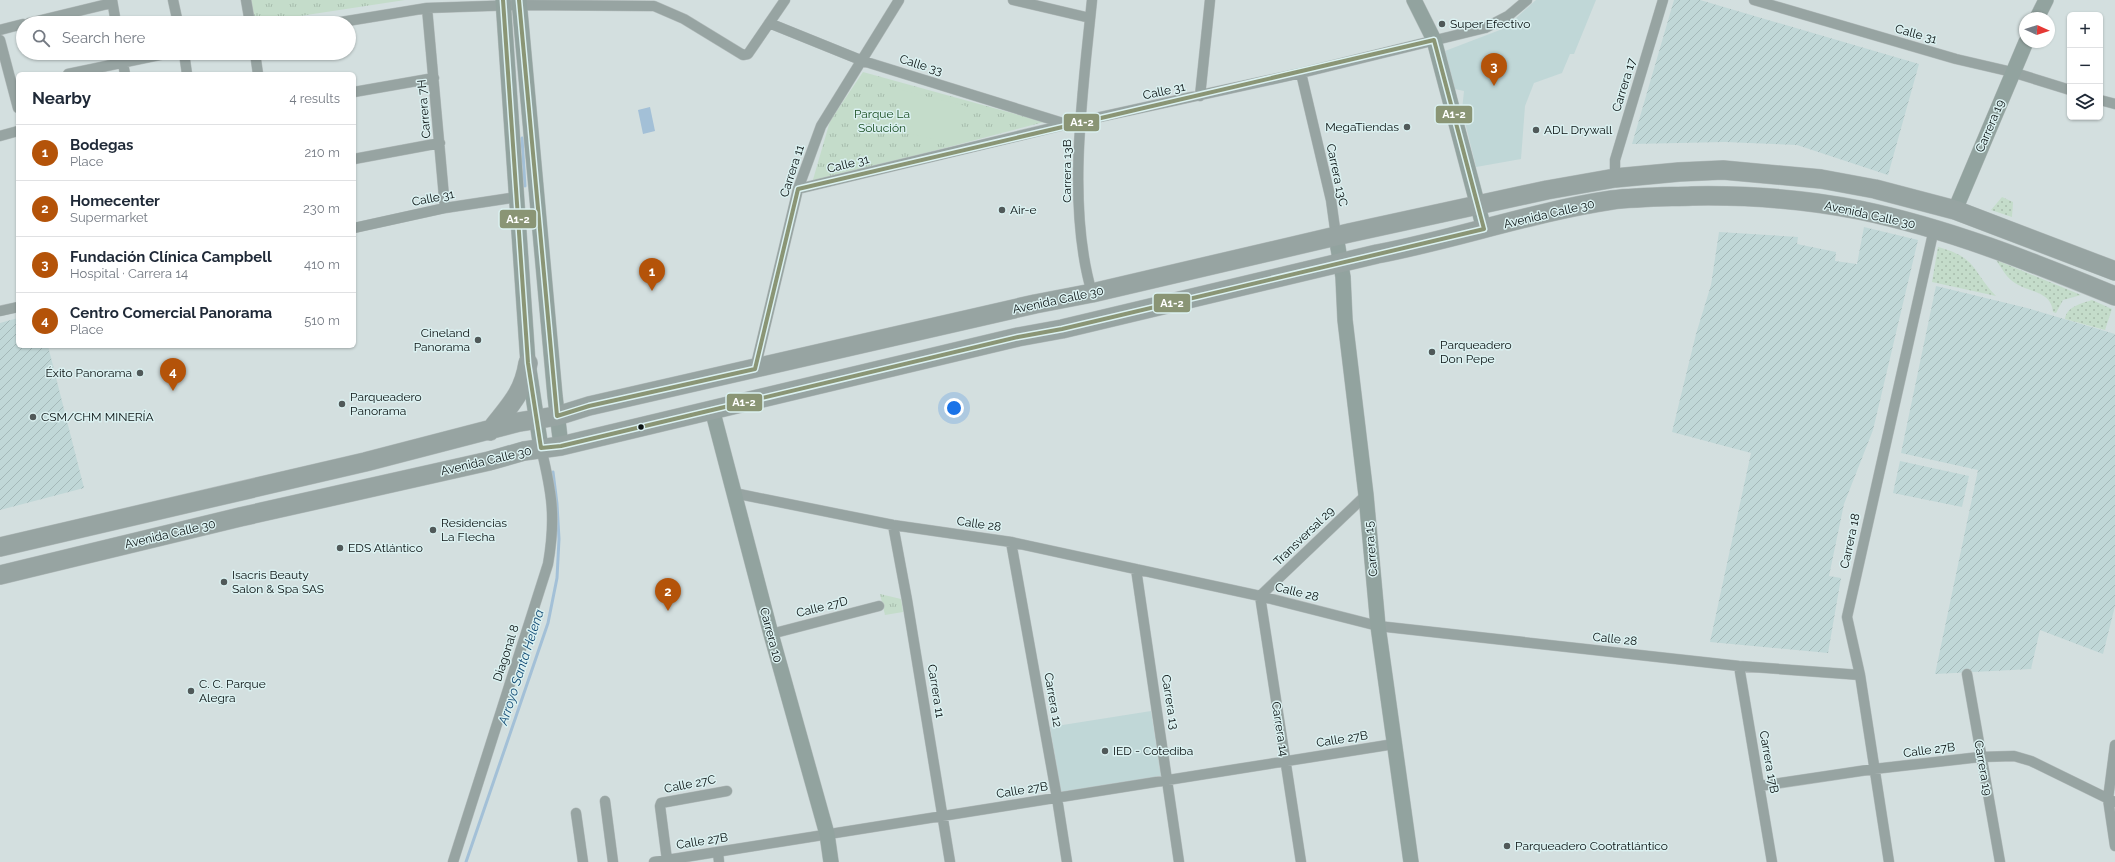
<!DOCTYPE html>
<html lang="en">
<head>
<meta charset="utf-8">
<style>
	:root { --surface:#fff; --page:#f6f6f7; --text:#1f2937; --muted:#747a83; --line:#e0e1e3; --accent:#b45309 }
	body { margin:0; font-family:Raleway,sans-serif; background:var(--page); color:var(--text) }
	.controls { position:absolute; right:12px; top:12px; display:grid; overflow:hidden; border-radius:6px; box-shadow:0 1px 3px #0004 }
	.controls button { width:36px; height:36px; display:grid; place-items:center; padding:0; border:0; border-bottom:1px solid var(--line); background:var(--surface); color:var(--text); font:20px sans-serif }
	.compass { position:absolute; left:2019px; top:12px; width:36px; height:36px; border-radius:50%; background:var(--surface); box-shadow:0 1px 3px #0004; rotate:93deg }
	.you { position:absolute; left:954px; top:408px; width:14px; height:14px; margin:-10px; border:3px solid #fff; border-radius:50%; background:#1a73e8; box-shadow:0 0 0 6px #1a73e833 }
	.badge { display:grid; place-items:center; width:26px; height:26px; border-radius:50%; background:var(--accent); color:#fff; font-size:13px; font-weight:700 }
	.pin { position:absolute; translate:-50% -33px; filter:drop-shadow(0 1px 2px #0008) }
	.pin::after { content:''; position:absolute; top:21px; width:14px; height:12px; background:inherit; clip-path:polygon(0 0,100% 0,50% 100%) }
	.list { margin:0; padding:0; list-style:none }
	h2 { display:flex; justify-content:space-between; align-items:center; height:52px; margin:0; padding:0 16px; font-size:17px }
	h2 small { font-size:13px; font-weight:400; color:var(--muted) }
	.list li { display:grid; grid-template-columns:26px 1fr auto; gap:12px; align-items:center; box-sizing:border-box; height:56px; padding:0 16px; border-top:1px solid var(--line) }
	.list b { display:block; font-size:15px; white-space:nowrap }
	.list p { margin:0; font-size:13px; white-space:nowrap; color:var(--muted) }
	.list em { font-size:13px; font-style:normal; color:var(--muted) }
	.icon { flex:none; width:22px; height:22px; fill:none; stroke:currentColor; stroke-width:2; stroke-linecap:round; stroke-linejoin:round }
	.map { position:relative; flex:none; width:2115px; height:862px; overflow:hidden }
	.search { position:absolute; background:var(--surface); box-shadow:0 1px 3px #0004; left:16px; top:16px; width:340px; height:44px; display:flex; align-items:center; gap:10px; box-sizing:border-box; padding:0 14px; border-radius:22px; color:var(--muted); font-size:15px }
	.panel { position:absolute; background:var(--surface); box-shadow:0 1px 3px #0004; left:16px; top:72px; width:340px; height:276px; border-radius:6px }
	.map>svg:first-child { display:block }
	.built { fill:#c0d7d7 }
	.industrial { fill:url(#industrial-furrows) }
	.grass { fill:url(#grass-dots) }
	.park { fill:url(#park-tufts) }
	.pitch { fill:#c4dcca }
	.water { fill:#a3c0d7 }
	.lines { fill:none; stroke-linecap:round; stroke-linejoin:round }
	.stream { stroke:#a3c0d7; stroke-width:3 }
	.street-casing { stroke:#b4bdbd; stroke-width:11 }
	.secondary-casing { stroke:#b4bdbd; stroke-width:16 }
	.highway-casing { stroke:#b4bdbd; stroke-width:20 }
	.street { stroke:#97a4a2; stroke-width:10 }
	.secondary { stroke:#92a39f; stroke-width:15 }
	.highway { stroke:#97a4a2; stroke-width:19 }
	.bus-1-casing { stroke:#dbf1f1; stroke-width:7 }
	.bus-1 { stroke:#8a9575; stroke-width:4 }
	.poi-dot { fill:#505959; stroke:#dbf1f1; stroke-width:1.5 }
	.bus-dot { fill:#091111; stroke:#dbf1f1; stroke-width:1.5 }
	.labels { text-anchor:middle; dominant-baseline:central; stroke-width:3; stroke-linejoin:round; paint-order:stroke }
	.poi-label { font-size:12px; fill:#091111; stroke:#dbf1f1; text-anchor:start }
	.street-label { font-size:12px; fill:#091111; stroke:#dbf1f1 }
	.park-label { font-size:12px; fill:#194d21; stroke:#dbf1f1 }
	.water-label { font-size:13px; font-style:italic; fill:#114a74; stroke:#dbf1f1 }
	.line-badge { stroke:#dbf1f1; stroke-width:1.5 }
	.badge-label { font-size:11px; text-anchor:middle; font-weight:bold; fill:#fff }
</style>
</head>
<body>
<div class="map">
<svg width="2115" height="862" viewBox="0 0 2115 862">
	<defs>
		<pattern id="industrial-furrows" width="10" height="10" patternUnits="userSpaceOnUse"><rect width="10" height="10" fill="#c0d7d7"/><path d="M-1 1l2-2M0 10L10 0M9 11l2-2" fill="none" stroke="#a4b8b8"/></pattern>
		<pattern id="grass-dots" width="8" height="8" patternUnits="userSpaceOnUse"><rect width="8" height="8" fill="#c4dcca"/><path d="M2 2h.1M6 6h.1" fill="none" stroke="#a7bcac" stroke-width="1.8" stroke-linecap="round"/></pattern>
		<pattern id="park-tufts" width="24" height="20" patternUnits="userSpaceOnUse"><rect width="24" height="20" fill="#c4dcca"/><path d="M3 7l-1-3M5 7V3M7 7l1-3M15 17l-1-3M17 17v-4M19 17l1-3" fill="none" stroke="#a7bcac"/></pattern>
	</defs>
	<rect width="100%" height="100%" fill="#d3dfdf"/>
	<path class="built" d="M 1536,0 L 1596,0 L 1574,54 L 1570,54 L 1562,73 L 1534,83 L 1525,106 L 1521,159 L 1476,167 L 1462,110 L 1464,91 L 1455,89 L 1445,51 L 1505,28 Z
		M 1151,711 L 1161,776 L 1061,793 L 1050,727 Z"/>
	<path class="industrial" d="M 1674,0 L 1700,0 L 1919,64 L 1888,175 L 1797,145 L 1725,142 L 1632,144 Z
		M 1864,227 L 1918,240 L 1873,430 L 1844,504 L 1829,576 L 1841,578 L 1828,653 L 1710,642 L 1751,453 L 1672,432 L 1696,334 L 1711,285 L 1719,232 L 1798,237 L 1797,244 L 1836,252 L 1835,261 L 1857,264 Z
		M 1936,286 L 2027,308 L 2115,334 L 2115,606 L 2103,654 L 2040,630 L 2031,669 L 1935,674 L 1978,470 L 1901,453 Z
		M 18,318 L 18,346 L 48,346 L 84,488 L 0,510 L 0,323 Z
		M 1900,461 L 1969,476 L 1962,507 L 1893,493 Z"/>
	<path class="grass" d="M 2002,197 L 2013,202 L 2012,217 L 1991,210 Z
		M 1938,247 C 1978,258 1971,270 1996,296 L 1932,282 Z
		M 1996,260 L 2081,295 L 2063,300 L 2056,313 L 2053,312 C 2051,289 2025,293 2011,280 C 2005,275 2001,267 1996,260 Z
		M 2092,300 L 2112,309 L 2105,330 L 2065,319 C 2067,306 2081,304 2092,300 Z"/>
	<path class="park" d="M 250,0 L 405,0 L 254,23 Z
		M 863,72 L 1044,122 L 812,183 L 830,121 Z
		M 880,594 L 901,599 L 903,612 L 885,615 Z"/>
	<path class="pitch" d="M 901,90 L 966,106 L 956,144 L 891,129 Z"/>
	<path class="water" d="M 650,107 L 655,131 L 643,134 L 638,110 Z"/>
	<g class="lines">
		<path class="stream" d="M 522,138 L 525,186
			M 466,862 L 548,623 L 557,578 L 559,539 L 557,504 L 553,472"/>
		<g class="street-casing">
			<path id="street" d="M 112,0 L 116,23
				M 173,0 L 178,23
				M 246,0 L 250,23
				M 1013,0 L 1090,18
				M 1092,0 C 1083,91 1066,205 1092,293
				M 1754,0 L 1956,59 L 2012,72 L 2070,90
				M 427,8 L 445,208
				M 29,23 L 112,3
				M 335,23 L 427,8 L 519,5 L 654,6 L 684,19 L 743,55 L 748,54 L 785,0
				M 769,23 L 863,61 L 1066,124
				M 0,30 L 23,24
				M 0,40 L 18,108
				M 121,53 L 125,74
				M 184,53 L 187,74
				M 255,53 L 258,74
				M 1301,73 L 1331,200 L 1336,236
				M 68,74 L 169,53
				M 354,92 L 434,78
				M 1200,96 L 1210,0
				M 2100,100 L 2115,104
				M 0,136 L 18,131
				M 354,159 L 440,143
				M 1615,178 L 1615,160 L 1663,0
				M 798,189 L 1068,124 L 1301,73 L 1485,28 L 1508,16 L 1527,0
				M 354,228 L 445,208 L 517,197
				M 0,311 L 18,307
				M 755,369 L 798,189 L 821,126 L 899,0
				M 734,493 L 893,525 L 1011,542 L 1260,596 L 1378,626 L 1739,666 L 1860,675
				M 893,525 L 907,600 L 950,862
				M 1011,542 L 1057,798 L 1067,862
				M 1136,569 L 1179,862
				M 771,634 L 879,606
				M 1739,666 L 1772,862
				M 1967,674 L 2000,862
				M 2115,745 L 2108,799 L 2115,846
				M 1760,786 L 1874,769 L 1980,757 L 2014,756 L 2031,761 L 2115,802
				M 605,801 L 613,862
				M 576,813 L 583,862
				M 718,852 L 719,862
				M 667,860 L 660,806 L 661,803 L 727,791
				M 453,862 L 548,564 C 556,518 552,493 541,448
				M 654,862 L 1394,744
				M 1301,862 L 1260,596 L 1366,495
				M 1889,862 L 1860,675 L 1847,617 L 1934,229"/>
		</g>
		<g class="secondary-casing">
			<path id="secondary" d="M 503,0 L 528,363 L 541,448
				M 519,0 L 555,396 L 561,446
				M 1414,0 L 1434,40 L 1484,229
				M 2037,18 L 2046,0
				M 1955,210 L 2026,42
				M 1336,236 L 1343,277 L 1345,320 L 1366,495 L 1378,626 L 1411,862
				M 712,409 L 771,634 L 827,834 L 831,862"/>
		</g>
		<g class="highway-casing">
			<path id="highway" d="M 490,431 C 508,407 523,395 528,363
				M 0,547 L 365,462 L 519,422 L 557,416 L 589,406 L 1035,304 L 1092,293 L 1349,233 L 1547,190 L 1615,178 L 1679,172 L 1723,170 L 1821,179 L 1875,189 L 1955,210 L 2115,271
				M 0,575 L 240,517 L 489,461 L 524,451 L 561,446 L 1018,337 L 1062,329 L 1377,254 C 1456,239 1532,212 1612,200 C 1638,197 1665,197 1692,196 C 1748,195 1804,199 1859,210 C 1947,228 2032,262 2115,296"/>
		</g>
		<use href="#street" class="street"/>
		<use href="#secondary" class="secondary"/>
		<use href="#highway" class="highway"/>
		<g class="bus-1-casing">
			<path id="bus-1" d="M 503,0 L 528,363 L 541,448 L 561,446 L 1018,337 L 1062,329 L 1484,229 L 1434,40 C 1222,91 1010,138 798,189 L 755,369 L 589,406 L 557,416 L 519,0"/>
		</g>
		<use href="#bus-1" class="bus-1"/>
	</g>
	<g class="poi-dot">
		<circle cx="1442" cy="24" r="4"/>
		<circle cx="1407" cy="127" r="4"/>
		<circle cx="1536" cy="130" r="4"/>
		<circle cx="1002" cy="210" r="4"/>
		<circle cx="478" cy="340" r="4"/>
		<circle cx="1432" cy="352" r="4"/>
		<circle cx="140" cy="373" r="4"/>
		<circle cx="342" cy="404" r="4"/>
		<circle cx="33" cy="417" r="4"/>
		<circle cx="433" cy="530" r="4"/>
		<circle cx="340" cy="548" r="4"/>
		<circle cx="224" cy="582" r="4"/>
		<circle cx="191" cy="691" r="4"/>
		<circle cx="1105" cy="751" r="4"/>
		<circle cx="1507" cy="846" r="4"/>
	</g>
	<circle class="bus-dot" cx="641" cy="427" r="3.5"/>
	<g class="labels">
		<g class="poi-label">
			<text x="1450" y="24">Super Efectivo</text>
			<text x="1399" y="127" text-anchor="end">MegaTiendas</text>
			<text x="1544" y="130">ADL Drywall</text>
			<text x="1010" y="210">Air-e</text>
			<text x="470" y="333" text-anchor="end">Cineland<tspan x="470" dy="14">Panorama</tspan></text>
			<text x="1440" y="345">Parqueadero<tspan x="1440" dy="14">Don Pepe</tspan></text>
			<text x="132" y="373" text-anchor="end">Éxito Panorama</text>
			<text x="350" y="397">Parqueadero<tspan x="350" dy="14">Panorama</tspan></text>
			<text x="41" y="417">CSM/CHM MINERÍA</text>
			<text x="441" y="523">Residencias<tspan x="441" dy="14">La Flecha</tspan></text>
			<text x="348" y="548">EDS Atlántico</text>
			<text x="232" y="575">Isacris Beauty<tspan x="232" dy="14">Salon &amp; Spa SAS</tspan></text>
			<text x="199" y="684">C. C. Parque<tspan x="199" dy="14">Alegra</tspan></text>
			<text x="1113" y="751">IED - Cotediba</text>
			<text x="1515" y="846">Parqueadero Cootratlántico</text>
		</g>
		<g class="street-label">
			<text transform="translate(1916 34) rotate(16)">Calle 31</text>
			<text transform="translate(921 65) rotate(17)">Calle 33</text>
			<text transform="translate(1624 85) rotate(-73)">Carrera 17</text>
			<text transform="translate(1164 91) rotate(-12)">Calle 31</text>
			<text transform="translate(424 109) rotate(-95)">Carrera 7H</text>
			<text transform="translate(1990 126) rotate(-67)">Carrera 19</text>
			<text transform="translate(848 164) rotate(-14)">Calle 31</text>
			<text transform="translate(792 171) rotate(-72)">Carrera 11</text>
			<text transform="translate(1067 171) rotate(-90)">Carrera 13B</text>
			<text transform="translate(1337 175) rotate(78)">Carrera 13C</text>
			<text transform="translate(433 198) rotate(-11)">Calle 31</text>
			<text transform="translate(1549 214) rotate(-13)">Avenida Calle 30</text>
			<text transform="translate(1870 215) rotate(12)">Avenida Calle 30</text>
			<text transform="translate(1058 300) rotate(-12)">Avenida Calle 30</text>
			<text transform="translate(486 461) rotate(-13)">Avenida Calle 30</text>
			<text transform="translate(979 524) rotate(8)">Calle 28</text>
			<text transform="translate(170 534) rotate(-13)">Avenida Calle 30</text>
			<text transform="translate(1304 536) rotate(-44)">Transversal 29</text>
			<text transform="translate(1850 541) rotate(-78)">Carrera 18</text>
			<text transform="translate(1371 549) rotate(-95)">Carrera 15</text>
			<text transform="translate(1297 592) rotate(14)">Calle 28</text>
			<text transform="translate(822 607) rotate(-14)">Calle 27D</text>
			<text transform="translate(771 635) rotate(75)">Carrera 10</text>
			<text transform="translate(1615 639) rotate(6)">Calle 28</text>
			<text transform="translate(506 653) rotate(-72)">Diagonal 8</text>
			<text transform="translate(936 691) rotate(81)">Carrera 11</text>
			<text transform="translate(1053 700) rotate(80)">Carrera 12</text>
			<text transform="translate(1170 702) rotate(81)">Carrera 13</text>
			<text transform="translate(1280 729) rotate(81)">Carrera 14</text>
			<text transform="translate(1342 739) rotate(-9)">Calle 27B</text>
			<text transform="translate(1929 750) rotate(-7)">Calle 27B</text>
			<text transform="translate(1769 762) rotate(80)">Carrera 17B</text>
			<text transform="translate(1983 768) rotate(80)">Carrera 19</text>
			<text transform="translate(690 784) rotate(-11)">Calle 27C</text>
			<text transform="translate(1022 790) rotate(-9)">Calle 27B</text>
			<text transform="translate(702 841) rotate(-9)">Calle 27B</text>
		</g>
		<g class="park-label">
			<text x="882" y="114">Parque La<tspan x="882" dy="14">Solución</tspan></text>
		</g>
		<g class="water-label">
			<text transform="translate(521 667) rotate(-72)">Arroyo Santa Helena</text>
		</g>
	</g>
	<g class="line-badge">
		<rect x="1435" y="105" width="38" height="19" rx="4" fill="#8a9575"/>
		<rect x="1063" y="113" width="37" height="19" rx="4" fill="#8a9575"/>
		<rect x="499" y="209" width="38" height="20" rx="4" fill="#8a9575"/>
		<rect x="1153" y="293" width="38" height="20" rx="4" fill="#8a9575"/>
		<rect x="726" y="393" width="37" height="19" rx="4" fill="#8a9575"/>
	</g>
	<g class="badge-label">
		<text x="1454" y="118">A1-2</text>
		<text x="1082" y="126">A1-2</text>
		<text x="518" y="223">A1-2</text>
		<text x="1172" y="307">A1-2</text>
		<text x="744" y="406">A1-2</text>
	</g>
</svg>
<div class="controls">
<button>+</button>
<button>−</button>
<button><svg class="icon" aria-label="layers" viewBox="0 0 24 24"><path d="M12 4l9 5-9 5-9-5zM3 14l9 5 9-5"/></svg></button>
</div>
<svg class="compass" viewBox="-18 -18 36 36"><path d="M0-13l5 13h-10z" fill="#e53935"/><path d="M0 13l5-13h-10z" fill="#747a83"/></svg>
<div class="you"></div>
<div class="pin badge" style="left:652px;top:291px">1</div>
<div class="pin badge" style="left:668px;top:611px">2</div>
<div class="pin badge" style="left:1494px;top:86px">3</div>
<div class="pin badge" style="left:173px;top:391px">4</div>
<div class="search"><svg class="icon" aria-label="search" viewBox="0 0 24 24"><circle cx="10" cy="10" r="6"/><path d="M15 15l6 6"/></svg>Search here</div>
<section class="panel">
<h2>Nearby<small>4 results</small></h2>
<ul class="list">
<li><span class="badge">1</span><div><b>Bodegas</b><p>Place</p></div><em>210 m</em></li>
<li><span class="badge">2</span><div><b>Homecenter</b><p>Supermarket</p></div><em>230 m</em></li>
<li><span class="badge">3</span><div><b>Fundación Clínica Campbell</b><p>Hospital · Carrera 14</p></div><em>410 m</em></li>
<li><span class="badge">4</span><div><b>Centro Comercial Panorama</b><p>Place</p></div><em>510 m</em></li>
</ul>
</section>
</div>
</body>
</html>
